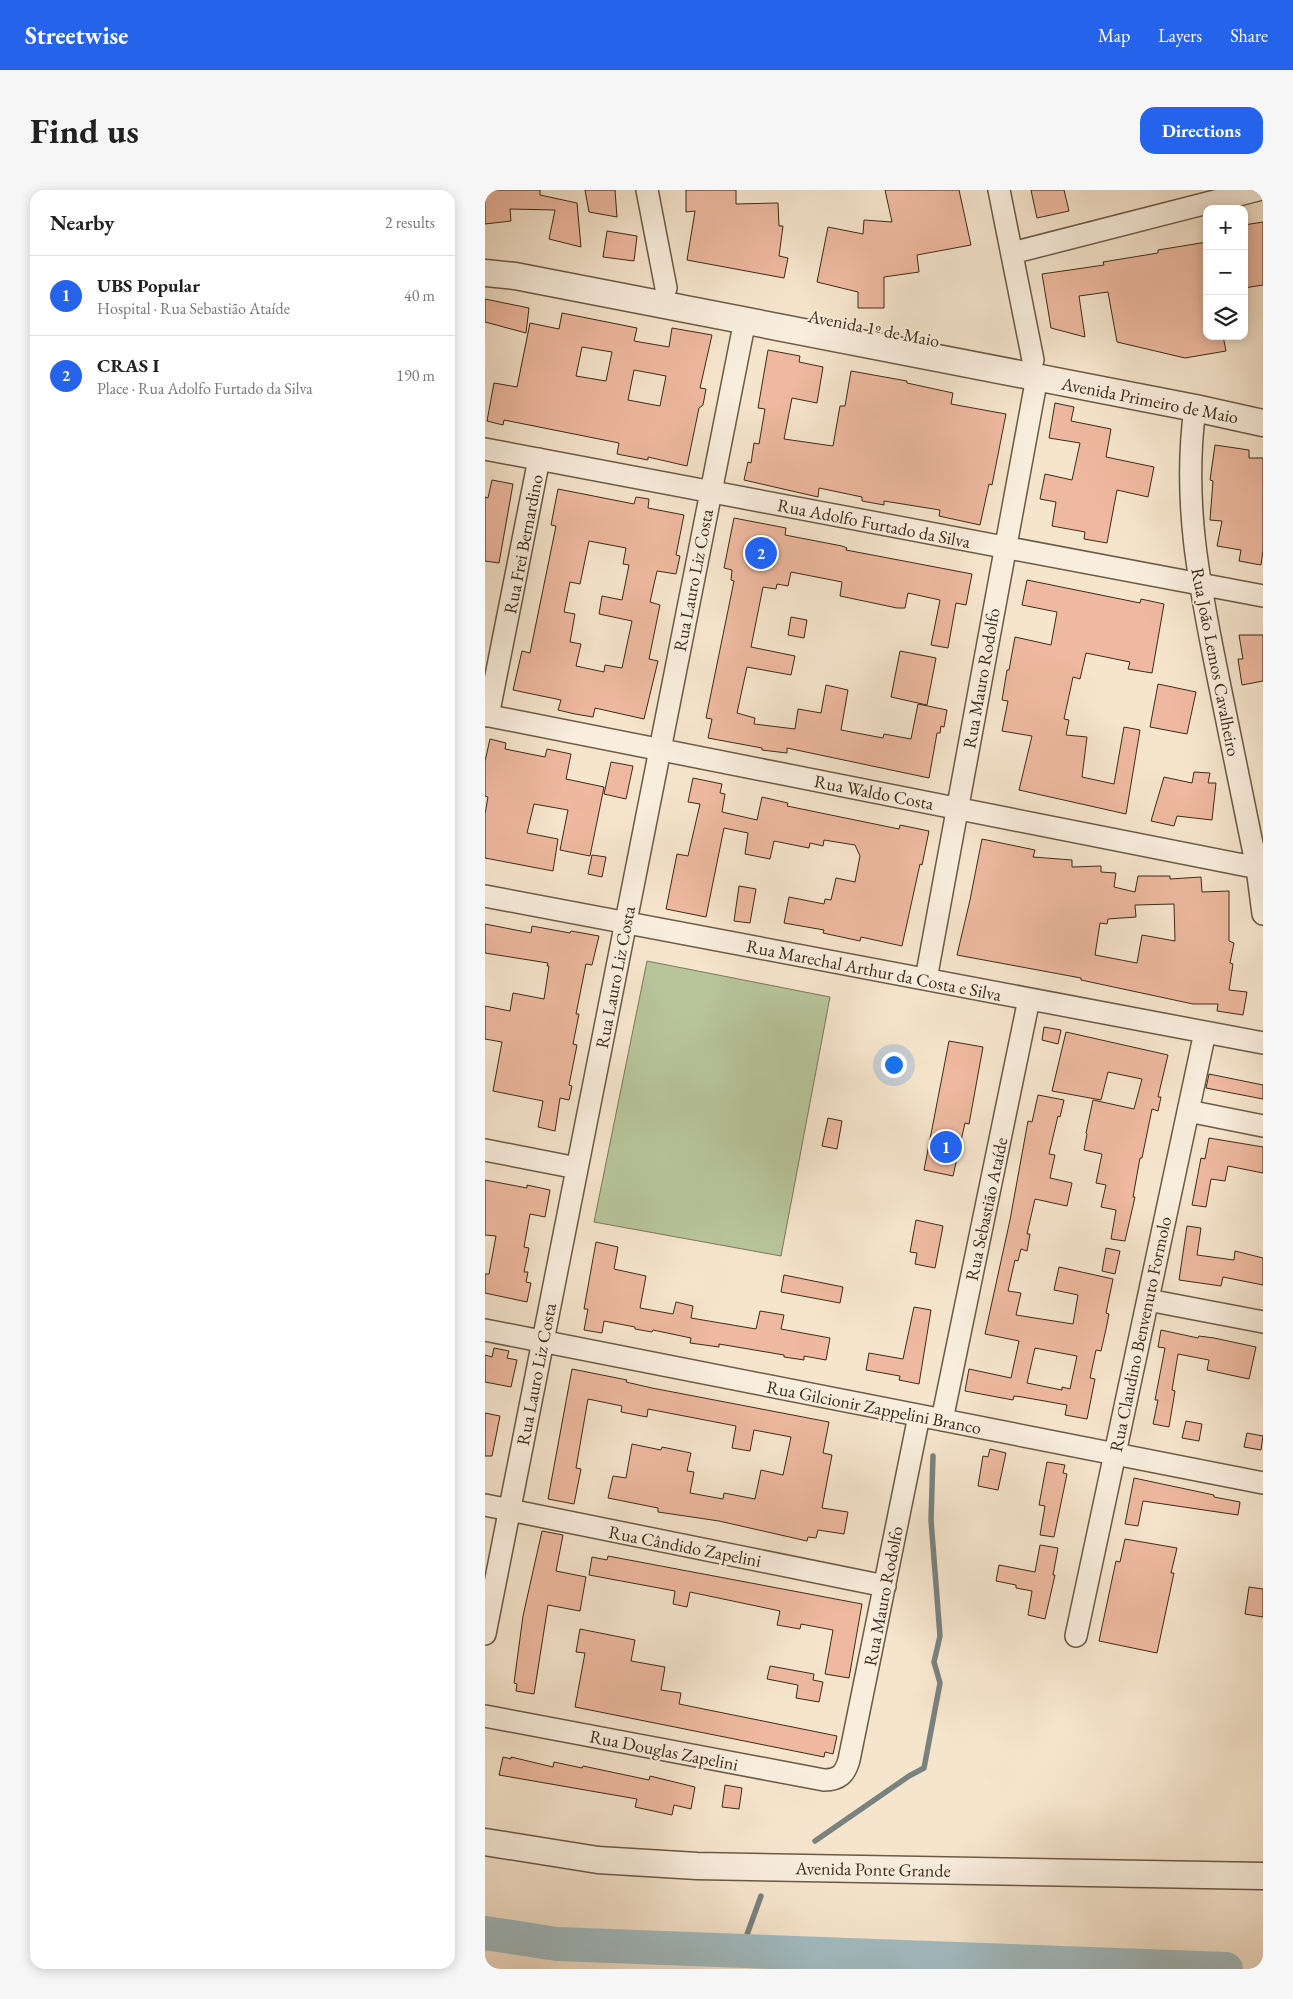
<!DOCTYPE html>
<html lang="en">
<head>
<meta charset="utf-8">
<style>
	:root { --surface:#fff; --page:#f6f6f6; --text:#222; --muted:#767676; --line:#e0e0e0; --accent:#2563eb }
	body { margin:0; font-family:"EB Garamond",serif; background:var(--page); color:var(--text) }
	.controls { position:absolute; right:15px; top:15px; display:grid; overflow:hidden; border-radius:10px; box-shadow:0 2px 12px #0003 }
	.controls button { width:45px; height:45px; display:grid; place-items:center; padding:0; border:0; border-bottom:1px solid var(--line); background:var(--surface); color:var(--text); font:25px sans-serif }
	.you { position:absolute; left:408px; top:874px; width:18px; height:18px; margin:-12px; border:4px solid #fff; border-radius:50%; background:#1a73e8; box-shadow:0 0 0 8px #1a73e833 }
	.badge { display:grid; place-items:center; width:32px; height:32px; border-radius:50%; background:var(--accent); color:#fff; font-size:16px; font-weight:700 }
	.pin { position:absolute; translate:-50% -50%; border:2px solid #fff; box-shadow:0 1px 5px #0006 }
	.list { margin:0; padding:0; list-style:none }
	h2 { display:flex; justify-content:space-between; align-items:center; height:65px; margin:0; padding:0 20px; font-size:21px }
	h2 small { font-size:16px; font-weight:400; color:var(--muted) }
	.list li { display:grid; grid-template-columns:32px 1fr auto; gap:15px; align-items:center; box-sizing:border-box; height:80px; padding:0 20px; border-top:1px solid var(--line) }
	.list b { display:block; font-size:19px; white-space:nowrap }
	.list p { margin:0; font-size:16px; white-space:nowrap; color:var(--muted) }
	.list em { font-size:16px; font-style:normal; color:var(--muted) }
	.icon { flex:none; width:28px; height:28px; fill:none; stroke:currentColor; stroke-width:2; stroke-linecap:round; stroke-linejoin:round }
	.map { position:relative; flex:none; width:778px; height:1779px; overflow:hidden; border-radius:15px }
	header { display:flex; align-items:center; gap:30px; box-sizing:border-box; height:70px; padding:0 25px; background:var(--accent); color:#fff }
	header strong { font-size:24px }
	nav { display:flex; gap:28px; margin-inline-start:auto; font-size:18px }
	.intro { display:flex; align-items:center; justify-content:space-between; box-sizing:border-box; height:120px; padding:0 30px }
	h1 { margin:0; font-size:35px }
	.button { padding:12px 22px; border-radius:15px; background:var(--accent); color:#fff; font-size:18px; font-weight:700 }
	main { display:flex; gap:30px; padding:0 30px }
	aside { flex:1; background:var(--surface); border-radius:15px; box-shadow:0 2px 12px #0003 }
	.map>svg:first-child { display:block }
	.green { fill:#b8c59b; stroke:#7a7859 }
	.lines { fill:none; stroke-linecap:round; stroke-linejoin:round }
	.stream { stroke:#79827e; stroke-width:5.5 }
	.river { stroke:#a1bcc2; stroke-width:34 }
	.building { fill:#eeb9a0; stroke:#3d2b17; fill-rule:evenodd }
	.minor-casing { stroke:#6b5a44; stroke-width:24 }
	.tertiary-casing { stroke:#6b5a44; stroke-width:29 }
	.minor { stroke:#f9eede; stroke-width:21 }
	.tertiary { stroke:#f9eede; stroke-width:26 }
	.labels { text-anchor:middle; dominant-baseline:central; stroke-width:4; stroke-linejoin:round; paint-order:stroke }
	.street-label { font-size:18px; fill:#3d2b17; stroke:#f9eede }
</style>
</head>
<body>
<header>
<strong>Streetwise</strong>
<nav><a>Map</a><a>Layers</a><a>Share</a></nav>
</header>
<div class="intro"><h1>Find us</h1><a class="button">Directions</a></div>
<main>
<aside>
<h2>Nearby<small>2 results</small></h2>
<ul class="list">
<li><span class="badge">1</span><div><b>UBS Popular</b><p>Hospital · Rua Sebastião Ataíde</p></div><em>40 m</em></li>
<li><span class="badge">2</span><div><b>CRAS I</b><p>Place · Rua Adolfo Furtado da Silva</p></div><em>190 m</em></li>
</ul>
</aside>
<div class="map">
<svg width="778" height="1779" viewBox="0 0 778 1779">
	<rect width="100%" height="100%" fill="#f6e5cd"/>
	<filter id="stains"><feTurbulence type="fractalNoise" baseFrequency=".004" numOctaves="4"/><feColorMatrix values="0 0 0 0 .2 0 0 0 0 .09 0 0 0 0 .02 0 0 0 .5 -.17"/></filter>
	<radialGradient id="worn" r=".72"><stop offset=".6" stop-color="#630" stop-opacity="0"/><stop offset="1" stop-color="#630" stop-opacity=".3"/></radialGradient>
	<path class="green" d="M 162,771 L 345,807 L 296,1066 L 109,1032 Z"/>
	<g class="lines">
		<path class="stream" d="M 330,1651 L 424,1586 L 439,1578 L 455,1493 L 449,1472 L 455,1446 L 446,1330 L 448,1266
			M 256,1761 L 276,1706
			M 400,1766 L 408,1779"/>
		<path class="river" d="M 0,1743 L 72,1754 L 741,1779"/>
	</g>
	<path class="building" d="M 0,0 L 55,0 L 55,5 L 92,13 L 96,57 L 64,49 L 70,20 L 25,19 L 26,31 L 0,34 Z
		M 100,0 L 130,0 L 132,27 L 104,22 Z
		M 201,0 L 251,0 L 251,14 L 293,13 L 294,36 L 298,36 L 294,66 L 303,68 L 299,88 L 202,70 L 210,21 L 201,22 Z
		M 400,0 L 474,0 L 486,55 L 432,65 L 434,82 L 399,87 L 399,118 L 373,118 L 373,102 L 332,92 L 343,37 L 378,44 L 379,30 L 407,32 Z
		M 546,0 L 579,0 L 584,21 L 552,28 Z
		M 778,32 L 778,95 L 759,98 L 759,35 Z
		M 122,41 L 152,46 L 149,71 L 118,67 Z
		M 722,52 L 722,146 L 738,146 L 741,161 L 700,168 L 632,152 L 623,102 L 594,106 L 600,147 L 566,138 L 557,84 L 619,75 L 618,72 L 673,63 L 673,60 Z
		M 0,109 L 44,118 L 41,143 L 0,132 Z
		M 77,123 L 152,138 L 149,151 L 184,157 L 187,138 L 227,145 L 215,198 L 221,199 L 218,215 L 214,218 L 202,276 L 163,267 L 163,270 L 132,264 L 134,253 L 19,230 L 18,235 L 2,231 L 9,193 L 32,197 L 45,133 L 74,139 ZM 97,157 L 127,162 L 121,191 L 91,186 ZM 149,180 L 181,186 L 175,216 L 143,210 Z
		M 283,160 L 315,166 L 314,172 L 338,177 L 332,213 L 307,208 L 299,249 L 348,256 L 355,216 L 360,216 L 366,181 L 422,191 L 422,193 L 468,203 L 466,214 L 521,224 L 507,295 L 504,294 L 495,335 L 454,326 L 455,320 L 399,311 L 399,315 L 377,311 L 377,307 L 334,298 L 333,307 L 259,290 L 263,272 L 266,273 L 269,253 L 274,254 L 280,219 L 273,218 Z
		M 570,213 L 589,217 L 586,231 L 626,239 L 621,267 L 669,277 L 663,307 L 632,300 L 622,353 L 599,349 L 600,342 L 567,336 L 571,312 L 555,309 L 560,284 L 587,290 L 595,253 L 564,248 Z
		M 730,255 L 764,260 L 764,268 L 778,268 L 778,360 L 776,375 L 754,371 L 756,360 L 732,356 L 737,331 L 725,330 L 728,291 L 725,290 Z
		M 7,290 L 28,294 L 14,373 L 0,371 L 0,307 L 3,308 Z
		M 73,299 L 149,314 L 151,307 L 164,309 L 163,318 L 199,325 L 191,365 L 195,366 L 191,384 L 172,381 L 165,412 L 175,415 L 164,469 L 173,471 L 159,529 L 110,518 L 108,527 L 90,524 L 73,520 L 76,510 L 28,500 L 37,461 L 45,463 L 71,336 L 66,335 ZM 104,351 L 141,358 L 138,374 L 144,375 L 137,410 L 117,406 L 114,424 L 147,431 L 137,478 L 120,475 L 119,482 L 91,476 L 96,454 L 85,452 L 90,424 L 79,422 L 85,392 L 95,394 Z
		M 249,328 L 301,338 L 300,345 L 357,356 L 362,358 L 361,360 L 487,384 L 481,415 L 471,413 L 463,458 L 446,455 L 455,410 L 423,403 L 420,418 L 412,418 L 355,406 L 357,392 L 306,382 L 303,396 L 292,394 L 291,399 L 278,397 L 266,457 L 310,466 L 306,485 L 262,477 L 252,523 L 270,528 L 269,534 L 310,539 L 313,519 L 336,523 L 341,495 L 363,500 L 356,540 L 398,548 L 399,544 L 426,549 L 433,514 L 462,520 L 459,537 L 456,536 L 455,543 L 452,543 L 444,588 L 302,558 L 302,563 L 277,560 L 277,558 L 223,548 L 227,529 L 221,528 L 249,391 L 246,390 L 247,380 L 239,378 Z
		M 542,390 L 655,413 L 656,409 L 679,414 L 667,483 L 643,479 L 645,472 L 601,463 L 595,489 L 588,487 L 579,529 L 584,530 L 581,545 L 602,547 L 597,587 L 629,594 L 639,537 L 655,540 L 641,624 L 534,600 L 547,546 L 517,541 L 523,511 L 517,510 L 522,480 L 524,480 L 530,447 L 566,455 L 572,422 L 537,415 Z
		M 306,427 L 322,430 L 319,448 L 303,445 Z
		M 754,445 L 778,445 L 778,491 L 757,495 L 753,469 L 758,469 Z
		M 415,461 L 451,468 L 442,515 L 406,507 Z
		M 673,494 L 711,502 L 702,544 L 665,537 Z
		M 5,549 L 21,553 L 20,559 L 60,567 L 62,559 L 86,564 L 81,589 L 119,597 L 105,666 L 75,660 L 83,620 L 49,614 L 42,643 L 73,649 L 68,681 L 0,668 L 0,624 L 3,607 L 0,606 L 0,571 Z
		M 126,572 L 148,576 L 141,609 L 119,604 Z
		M 709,582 L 725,583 L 723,593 L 731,593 L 727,630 L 692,626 L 689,636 L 666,631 L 679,587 L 707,593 Z
		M 208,588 L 237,594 L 235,603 L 240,604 L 237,622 L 272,630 L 277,607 L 303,613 L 302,616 L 414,639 L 415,635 L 444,641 L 437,675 L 435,674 L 417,756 L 376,747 L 375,751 L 338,743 L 339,740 L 299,733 L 304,707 L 339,714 L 340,709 L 346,710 L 351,688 L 370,692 L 375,666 L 370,655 L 339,650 L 338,656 L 325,653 L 324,658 L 289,651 L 285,669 L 260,664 L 263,643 L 239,638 L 221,727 L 181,719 L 192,664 L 203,666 L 215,614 L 203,612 Z
		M 497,649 L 550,660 L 548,667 L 587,670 L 587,677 L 616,676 L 616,682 L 631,683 L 629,697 L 650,702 L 653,686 L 685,686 L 685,689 L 716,687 L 717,702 L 744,701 L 744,751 L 749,753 L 745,773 L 748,774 L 744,800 L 762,802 L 758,825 L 732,821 L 733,814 L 708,814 L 596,790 L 596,788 L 472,765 L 485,710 ZM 689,714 L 690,751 L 657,745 L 652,773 L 610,765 L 615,733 L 622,734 L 623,729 L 651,727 L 650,715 Z
		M 107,665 L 121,667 L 117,687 L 103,684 Z
		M 254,696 L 271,699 L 265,733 L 249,731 Z
		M 0,734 L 46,743 L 47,736 L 85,743 L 86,741 L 114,746 L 107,775 L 101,774 L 91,824 L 94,824 L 88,854 L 92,855 L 84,895 L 87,896 L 84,910 L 75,908 L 70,941 L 53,937 L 58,911 L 8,901 L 17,852 L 0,849 L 0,816 L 25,821 L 28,803 L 59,809 L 64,776 L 62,776 L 63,773 L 0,763 Z
		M 559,837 L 576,840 L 573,854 L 557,850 Z
		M 581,842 L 683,865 L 673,907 L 676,907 L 673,921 L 667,919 L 657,968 L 655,968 L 648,1007 L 650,1007 L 640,1051 L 626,1049 L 631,1020 L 616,1017 L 621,995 L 611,993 L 617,964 L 599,960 L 602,944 L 601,943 L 608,910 L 649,919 L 657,889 L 623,882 L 616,910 L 567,901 Z
		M 464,851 L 498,857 L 484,934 L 480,933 L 468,986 L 439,980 Z
		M 724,884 L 778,895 L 778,909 L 721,898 Z
		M 553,905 L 579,910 L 575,927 L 573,926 L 564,964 L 570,965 L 565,988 L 587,993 L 582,1016 L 550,1009 L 542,1044 L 545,1044 L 542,1061 L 536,1059 L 533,1071 L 530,1070 L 523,1101 L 536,1103 L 531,1125 L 588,1134 L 593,1105 L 569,1100 L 574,1077 L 628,1089 L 621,1123 L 624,1124 L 621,1139 L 616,1161 L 611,1160 L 605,1188 L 610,1189 L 602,1229 L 580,1225 L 582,1215 L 537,1207 L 529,1206 L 528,1210 L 480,1201 L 484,1179 L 526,1188 L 534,1151 L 500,1144 L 525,1030 L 543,931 L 547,932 ZM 550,1158 L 592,1166 L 585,1199 L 577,1197 L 577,1200 L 542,1193 Z
		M 343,928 L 357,931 L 352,959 L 337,956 Z
		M 724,948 L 778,957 L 778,983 L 743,976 L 740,991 L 726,989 L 721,1017 L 707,1015 L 716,968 L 720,969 Z
		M 0,990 L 42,998 L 42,995 L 65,1000 L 60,1027 L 45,1024 L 39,1057 L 44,1058 L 39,1082 L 43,1082 L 41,1092 L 46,1093 L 42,1112 L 0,1103 L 0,1084 L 4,1084 L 11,1046 L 0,1045 Z
		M 431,1030 L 458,1036 L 450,1078 L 430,1074 L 432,1063 L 425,1062 Z
		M 702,1036 L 716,1038 L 712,1065 L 749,1070 L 750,1061 L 778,1068 L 778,1095 L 738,1087 L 736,1096 L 694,1090 Z
		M 111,1052 L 133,1057 L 129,1079 L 161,1086 L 155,1118 L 188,1124 L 191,1112 L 208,1116 L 206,1128 L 271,1139 L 275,1121 L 299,1125 L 296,1139 L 345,1148 L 341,1170 L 319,1166 L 319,1170 L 299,1167 L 299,1165 L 234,1154 L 234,1157 L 205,1153 L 206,1148 L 168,1140 L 167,1142 L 150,1139 L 150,1137 L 119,1131 L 117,1143 L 99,1140 L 103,1119 L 99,1119 Z
		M 621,1058 L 635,1061 L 630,1084 L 617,1081 Z
		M 299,1085 L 358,1097 L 355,1113 L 296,1102 Z
		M 429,1117 L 446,1120 L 434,1194 L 414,1190 L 415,1186 L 381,1180 L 384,1163 L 418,1169 Z
		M 676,1140 L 713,1148 L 714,1146 L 729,1148 L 771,1157 L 764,1189 L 722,1180 L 724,1170 L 693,1164 L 687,1200 L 690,1201 L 684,1237 L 668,1234 L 673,1210 L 670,1210 L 680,1158 L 673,1157 Z
		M 9,1158 L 24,1161 L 22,1168 L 32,1170 L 26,1197 L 0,1192 L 0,1165 L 7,1167 Z
		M 87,1179 L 142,1190 L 141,1192 L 167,1198 L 344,1232 L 338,1263 L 347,1265 L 337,1318 L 363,1322 L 359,1344 L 333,1340 L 331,1348 L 323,1347 L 322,1351 L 234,1331 L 173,1322 L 173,1318 L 123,1308 L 128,1286 L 141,1288 L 147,1254 L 176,1260 L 177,1257 L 206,1263 L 202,1281 L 209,1282 L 205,1303 L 238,1309 L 239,1303 L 270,1309 L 276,1280 L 298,1285 L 306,1247 L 269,1240 L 265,1261 L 247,1258 L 251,1236 L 163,1219 L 162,1227 L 136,1222 L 137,1216 L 103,1209 L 91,1278 L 96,1279 L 89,1314 L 63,1309 Z
		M 0,1223 L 15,1226 L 7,1266 L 0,1266 Z
		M 701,1231 L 717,1234 L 714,1251 L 697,1248 Z
		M 762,1243 L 778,1246 L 776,1260 L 759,1257 Z
		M 505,1259 L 521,1263 L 513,1300 L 493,1296 L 498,1266 L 503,1267 Z
		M 562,1272 L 580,1275 L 578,1283 L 582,1284 L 569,1347 L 555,1345 L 560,1316 L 554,1315 Z
		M 649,1288 L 729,1305 L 729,1307 L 755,1312 L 753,1325 L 658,1311 L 653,1336 L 640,1334 Z
		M 57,1341 L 78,1345 L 71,1381 L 101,1387 L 95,1421 L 63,1415 L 49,1504 L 31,1501 L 32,1494 L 29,1493 L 38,1426 Z
		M 640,1349 L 692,1358 L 686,1383 L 689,1383 L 672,1463 L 614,1451 L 631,1371 L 635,1372 Z
		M 555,1355 L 573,1358 L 568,1385 L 570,1385 L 560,1429 L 543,1425 L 547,1401 L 531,1398 L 531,1395 L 511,1391 L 514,1375 L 550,1382 Z
		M 123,1366 L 377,1414 L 364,1488 L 340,1484 L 348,1440 L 316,1434 L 315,1439 L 292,1435 L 295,1421 L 205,1402 L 202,1417 L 188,1414 L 190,1401 L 104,1385 L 107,1367 L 122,1370 Z
		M 764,1397 L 778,1399 L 778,1427 L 760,1424 Z
		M 95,1439 L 150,1450 L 146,1471 L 180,1477 L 176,1500 L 196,1503 L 194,1514 L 352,1546 L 348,1564 L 340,1562 L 339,1567 L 90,1517 L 100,1463 L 91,1462 Z
		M 285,1476 L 329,1484 L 328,1490 L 338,1492 L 334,1512 L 311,1508 L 313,1495 L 282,1489 Z
		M 18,1567 L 26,1569 L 26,1567 L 68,1577 L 69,1572 L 97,1578 L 98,1576 L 164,1590 L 165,1586 L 210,1597 L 206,1619 L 189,1615 L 187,1625 L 150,1617 L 152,1609 L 14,1585 Z
		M 240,1595 L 257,1598 L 254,1619 L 237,1617 Z"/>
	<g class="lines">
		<g class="minor-casing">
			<path id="minor" d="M 162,0 L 181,98
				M 514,0 L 548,170
				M 527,63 L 773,0
				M 710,218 C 697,314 715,398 734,492 C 747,554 759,616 772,678 L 778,724
				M 0,259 L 778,406
				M 0,525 L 778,679
				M 3,526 L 54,269
				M 0,706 L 778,853
				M 441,789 L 552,187
				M 703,921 L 778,936
				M 0,960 L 92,978
				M 663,1110 L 778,1132
				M 0,1140 L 778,1293
				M 457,1230 L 544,809
				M 0,1315 L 400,1396
				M 0,1444 L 260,130
				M 591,1446 L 720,842
				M 0,1526 L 339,1590 C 354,1590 360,1584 364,1570 L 434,1226"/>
		</g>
		<g class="tertiary-casing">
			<path id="tertiary" d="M 0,83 L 30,86 L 710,218 L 778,233
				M 0,1652 L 113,1670 L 212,1676 L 778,1686"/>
		</g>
		<use href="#minor" class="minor"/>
		<use href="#tertiary" class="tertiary"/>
	</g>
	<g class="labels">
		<g class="street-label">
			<text transform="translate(389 138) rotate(11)">Avenida 1º de Maio</text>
			<text transform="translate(665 210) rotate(11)">Avenida Primeiro de Maio</text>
			<text transform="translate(389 333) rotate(11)">Rua Adolfo Furtado da Silva</text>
			<text transform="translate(38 354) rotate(-79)">Rua Frei Bernardino</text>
			<text transform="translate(208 390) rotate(-79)">Rua Lauro Liz Costa</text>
			<text transform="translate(731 472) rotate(79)">Rua João Lemos Cavalheiro</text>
			<text transform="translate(496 488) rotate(-80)">Rua Mauro Rodolfo</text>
			<text transform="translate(389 602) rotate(11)">Rua Waldo Costa</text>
			<text transform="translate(389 780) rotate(11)">Rua Marechal Arthur da Costa e Silva</text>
			<text transform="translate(130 787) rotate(-79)">Rua Lauro Liz Costa</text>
			<text transform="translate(501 1019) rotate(-78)">Rua Sebastião Ataíde</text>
			<text transform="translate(655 1144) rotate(-78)">Rua Claudino Benvenuto Formolo</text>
			<text transform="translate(51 1184) rotate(-79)">Rua Lauro Liz Costa</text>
			<text transform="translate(389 1217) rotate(11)">Rua Gilcionir Zappelini Branco</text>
			<text transform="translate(200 1356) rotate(11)">Rua Cândido Zapelini</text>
			<text transform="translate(398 1406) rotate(-79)">Rua Mauro Rodolfo</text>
			<text transform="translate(179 1560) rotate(11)">Rua Douglas Zapelini</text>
			<text transform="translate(388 1679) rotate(1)">Avenida Ponte Grande</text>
		</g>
	</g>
	<rect width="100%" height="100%" filter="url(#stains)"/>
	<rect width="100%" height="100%" fill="url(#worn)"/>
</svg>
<div class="controls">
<button>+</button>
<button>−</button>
<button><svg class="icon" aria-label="layers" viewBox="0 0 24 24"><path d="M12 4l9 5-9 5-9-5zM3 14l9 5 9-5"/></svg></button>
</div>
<div class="you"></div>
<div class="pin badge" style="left:461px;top:957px">1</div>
<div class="pin badge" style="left:276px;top:363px">2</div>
</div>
</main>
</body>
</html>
